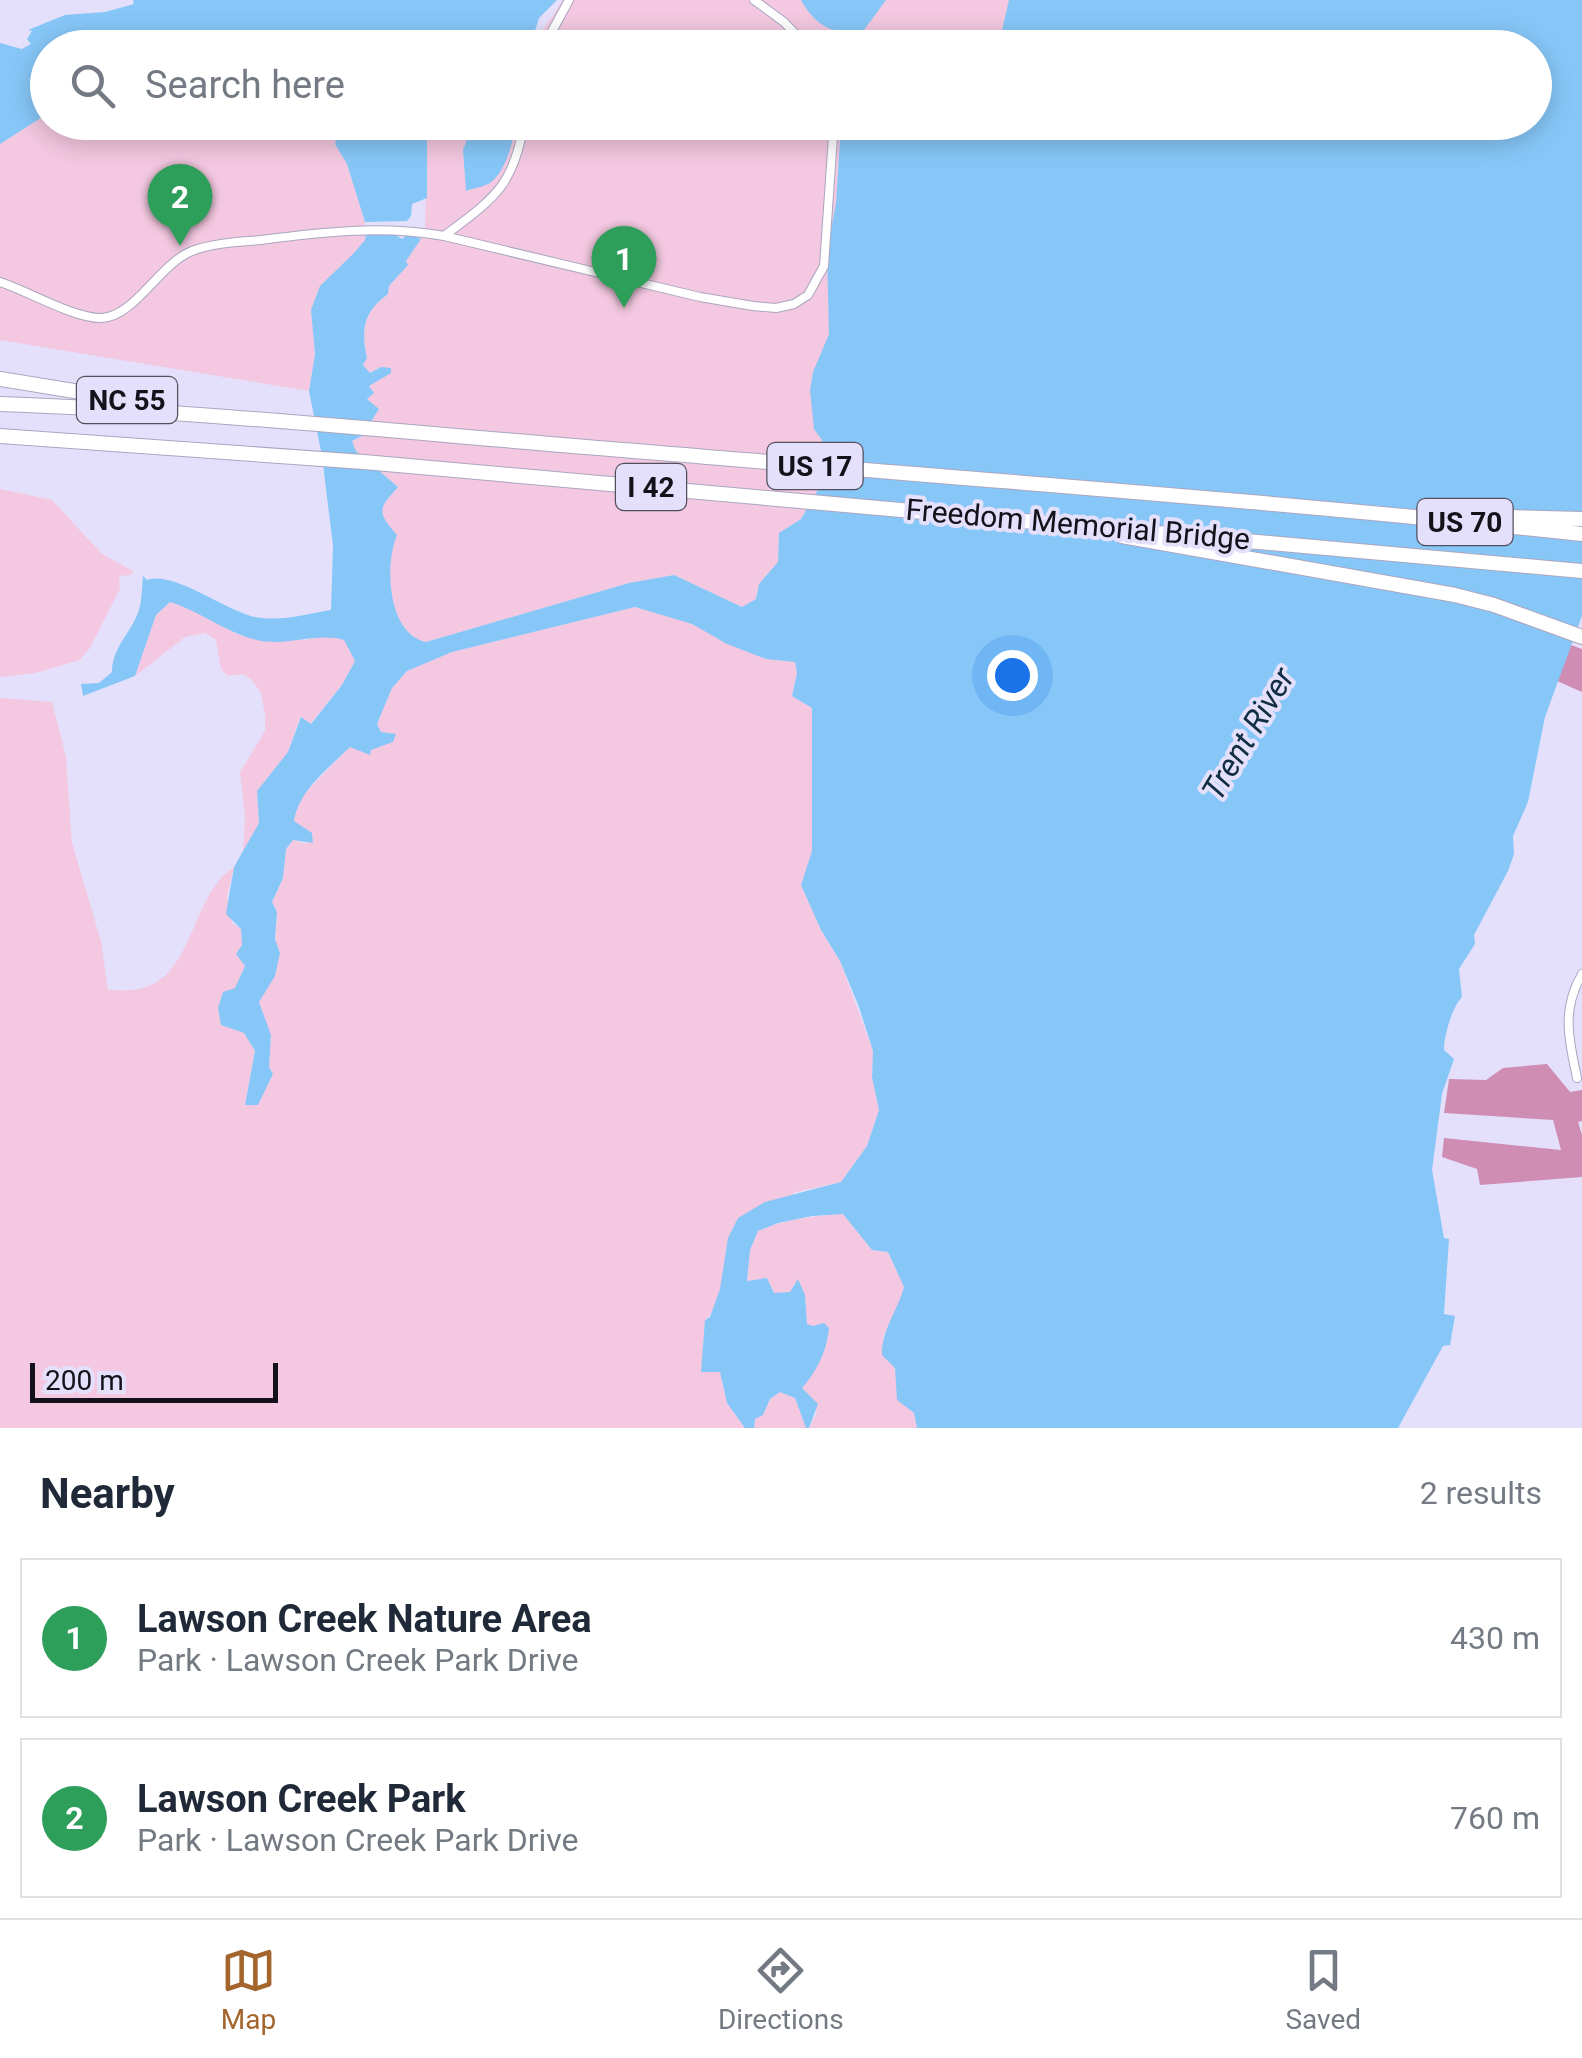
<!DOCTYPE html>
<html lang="en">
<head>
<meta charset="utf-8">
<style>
	:root { --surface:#fff; --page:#f6f6f7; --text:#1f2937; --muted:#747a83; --line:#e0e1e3; --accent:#a4652d }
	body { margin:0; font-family:Roboto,sans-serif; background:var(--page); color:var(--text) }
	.scale { position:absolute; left:30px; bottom:25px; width:248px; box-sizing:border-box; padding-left:10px; border:5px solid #13121b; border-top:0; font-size:28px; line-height:35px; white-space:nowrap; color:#13121b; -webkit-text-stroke:8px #e4e0fc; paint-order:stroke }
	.you { position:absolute; left:1012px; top:675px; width:35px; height:35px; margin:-25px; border:8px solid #fff; border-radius:50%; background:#1a73e8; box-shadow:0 0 0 15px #1a73e833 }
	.badge { display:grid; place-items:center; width:65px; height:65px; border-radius:50%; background:var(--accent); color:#fff; font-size:32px; font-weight:700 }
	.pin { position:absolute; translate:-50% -82px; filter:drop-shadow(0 2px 5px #0008) }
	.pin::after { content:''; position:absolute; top:52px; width:35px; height:30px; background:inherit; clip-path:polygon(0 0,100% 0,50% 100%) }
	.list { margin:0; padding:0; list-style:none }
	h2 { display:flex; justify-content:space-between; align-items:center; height:130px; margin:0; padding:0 40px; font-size:42px }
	h2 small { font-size:32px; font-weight:400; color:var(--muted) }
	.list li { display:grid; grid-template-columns:65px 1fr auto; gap:30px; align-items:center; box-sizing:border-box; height:160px; margin:0 20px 20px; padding:0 20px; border:2px solid var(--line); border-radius:0px }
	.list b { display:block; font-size:38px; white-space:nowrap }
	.list p { margin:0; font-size:32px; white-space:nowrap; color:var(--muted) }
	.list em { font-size:32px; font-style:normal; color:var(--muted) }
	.icon { flex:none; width:55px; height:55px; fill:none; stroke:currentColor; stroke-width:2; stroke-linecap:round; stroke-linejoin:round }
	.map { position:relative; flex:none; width:1582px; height:1428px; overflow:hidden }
	.search { position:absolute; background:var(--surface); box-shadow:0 5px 25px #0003; left:30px; right:30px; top:30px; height:110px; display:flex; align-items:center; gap:25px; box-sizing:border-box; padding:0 35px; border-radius:55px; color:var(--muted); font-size:38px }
	.sheet { height:490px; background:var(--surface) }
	nav { display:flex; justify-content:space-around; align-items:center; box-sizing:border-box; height:140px; border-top:2px solid var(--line); background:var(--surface); font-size:28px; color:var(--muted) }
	nav a { display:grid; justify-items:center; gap:5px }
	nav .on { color:var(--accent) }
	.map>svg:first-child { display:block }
	.green { fill:#f3c8e0 }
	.forest { fill:#cf8db4 }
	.water { fill:#87c7f8 }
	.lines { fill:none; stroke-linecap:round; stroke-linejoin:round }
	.minor-casing { stroke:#aaa6c0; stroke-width:10 }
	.motorway-casing { stroke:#aaa6c0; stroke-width:16 }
	.minor { stroke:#fff; stroke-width:8 }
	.motorway { stroke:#fff; stroke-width:14 }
	.labels { text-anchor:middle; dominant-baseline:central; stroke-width:8; stroke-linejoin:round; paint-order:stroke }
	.shield { fill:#e4e0fc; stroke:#52505e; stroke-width:2.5 }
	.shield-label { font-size:28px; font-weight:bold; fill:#13121b }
	.street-label { font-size:30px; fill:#13121b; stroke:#e4e0fc }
	.water-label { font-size:32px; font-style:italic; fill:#102d41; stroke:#e4e0fc }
</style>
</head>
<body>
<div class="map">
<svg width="1582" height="1428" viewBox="0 0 1582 1428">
	<rect width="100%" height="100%" fill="#e4e0fc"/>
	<path class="green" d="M 563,0 L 1028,0 L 1017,47 L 531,48 Z
		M 47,114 L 48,122 L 340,123 L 335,144 L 347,164 L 365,222 L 365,240 L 311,310 L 315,354 L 309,391 L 0,340 L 0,144 Z
		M 441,123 L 478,123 L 494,145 L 513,140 L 523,123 L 887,123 L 823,481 L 801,519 L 779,533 L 778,562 L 759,584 L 756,599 L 742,607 L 674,575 L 629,583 L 426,642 C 388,636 384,565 396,535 C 375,510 380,508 398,487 L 356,451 L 352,441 L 363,436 L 378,410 L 367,399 L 372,394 L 369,386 L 380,367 L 370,373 L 362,365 L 367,358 C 361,330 363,312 388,294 L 389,286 L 408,265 L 406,261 L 425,230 L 427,138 Z
		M 0,489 L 52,500 L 102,554 L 133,571 L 132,575 L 119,576 L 120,589 L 90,648 L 80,660 L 36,673 L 0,677 Z
		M 170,602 L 192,608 L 237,634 L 305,640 L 328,635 L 345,640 L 355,661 L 342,685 L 310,724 L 300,717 L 288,752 L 257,791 L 259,823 L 243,852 L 245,817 L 240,772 L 265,731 L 265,715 L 261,693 L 251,679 L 242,674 L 228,676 L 221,669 L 216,640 L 205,633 L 185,637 L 135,676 L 156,615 Z
		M 635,607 C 653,612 672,617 689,623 C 731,640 746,657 795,662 L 797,673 L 792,696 L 812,708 L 812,852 L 801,885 L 821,930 L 840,961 L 873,1051 L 872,1077 L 879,1110 L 867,1146 L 841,1182 L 796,1192 L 728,1238 C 724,1263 723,1302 705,1321 L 702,1372 L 720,1372 L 727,1403 L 745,1428 L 0,1428 L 0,698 L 52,702 L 66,757 L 72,843 L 101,941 L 108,990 C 118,990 130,991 140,989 C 195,976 190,896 234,867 L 227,896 L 232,923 L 241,929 L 245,966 L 235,989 L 244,1033 L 255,1051 L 245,1104 L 257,1105 L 273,1075 L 269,1067 L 271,1036 L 259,1002 L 274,976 L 277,912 L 272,902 L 283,878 L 286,849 L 293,840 L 307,844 L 293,821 L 302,796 L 350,747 L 370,754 L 370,750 L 393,741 L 381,732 L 377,724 L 392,688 L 407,671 L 452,652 Z
		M 843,1214 L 872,1250 L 888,1252 L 904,1287 L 898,1309 L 883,1336 L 897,1376 L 898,1400 L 914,1413 L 917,1428 L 809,1428 L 817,1412 L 802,1388 L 813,1326 L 807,1324 L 805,1295 L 795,1283 L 790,1292 L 774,1293 L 767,1278 L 747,1281 L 750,1250 L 758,1231 C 786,1219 813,1216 843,1214 Z
		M 780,1392 L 795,1398 L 807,1428 L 754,1428 L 755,1418 L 763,1415 L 770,1399 Z"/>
	<path class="forest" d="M 1571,645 L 1582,649 L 1582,692 L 1557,681 Z
		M 1547,1064 L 1570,1092 L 1582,1090 L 1582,1121 L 1578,1122 L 1582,1135 L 1582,1177 L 1480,1185 L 1477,1169 L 1442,1157 L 1444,1138 L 1561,1150 L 1553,1120 L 1444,1113 L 1449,1079 L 1486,1080 L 1503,1068 Z"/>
	<path class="water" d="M 133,0 L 557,0 L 539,18 L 532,40 L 524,47 L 48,48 L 47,114 L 0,144 L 0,43 L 22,49 L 31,44 L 27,39 L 32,31 L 28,30 L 65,15 L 105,12 L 134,4 Z
		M 801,0 L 886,0 L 864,30 C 834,36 816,27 801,0 Z
		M 1009,0 L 1582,0 L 1582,616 L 1545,717 L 1528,802 L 1513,836 L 1514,854 L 1508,871 L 1474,935 L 1475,944 L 1459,969 L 1462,997 C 1452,1008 1444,1035 1444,1050 L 1454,1059 L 1442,1094 L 1432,1170 L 1444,1238 L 1449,1239 L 1444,1314 L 1455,1316 L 1450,1345 L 1443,1346 L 1398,1428 L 917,1428 L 914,1413 L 897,1400 L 895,1368 L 882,1355 C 881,1331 898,1310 904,1287 L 888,1252 L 872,1250 L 843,1214 L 812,1216 L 778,1223 L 758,1231 L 750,1250 L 747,1281 L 767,1278 L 774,1293 L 790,1292 L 798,1279 L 805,1295 L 807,1324 L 813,1326 L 824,1323 L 829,1328 C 827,1351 817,1371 802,1388 L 818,1404 L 809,1428 L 806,1428 L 795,1398 L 780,1392 L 770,1399 L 763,1415 L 755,1419 L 754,1428 L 745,1428 L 727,1403 L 720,1372 L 701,1372 L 705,1320 L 710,1317 L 720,1289 L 728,1238 L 738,1218 L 765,1202 L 841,1182 L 867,1146 L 879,1110 L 872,1077 L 873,1051 L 859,1007 L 840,961 L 821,930 L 801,885 L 812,851 L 812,708 L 792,696 L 797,673 L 795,662 L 766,659 L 727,644 L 692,624 L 635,607 L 452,652 L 407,671 L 392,688 L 377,724 L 381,732 L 396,734 L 393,742 L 371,750 L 370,755 L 350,747 C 328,769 299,790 294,821 L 312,833 L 313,843 L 293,840 L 286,849 L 283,878 L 272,902 L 277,912 L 275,939 L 280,953 L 275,976 L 259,1002 L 271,1035 L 269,1067 L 273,1074 L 258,1105 L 245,1105 L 255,1051 L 244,1033 L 221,1025 L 218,1008 L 223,992 L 235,988 L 245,966 L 236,954 L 242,945 L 241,929 L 226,914 L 234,867 L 259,823 L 257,791 L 288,752 L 301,717 L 311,724 L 342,685 L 355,661 L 344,640 C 316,632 286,647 257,640 C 226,633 200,611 170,602 L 156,615 L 135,676 L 83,696 L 81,684 L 99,683 L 112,672 C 112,647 132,632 139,610 C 142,600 142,586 143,576 L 147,580 C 173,570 226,611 255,617 C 282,622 305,614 331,610 L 333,546 L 322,456 L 309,391 L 315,354 L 311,310 L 320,286 L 354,253 L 365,240 L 366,233 L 392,233 L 402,239 L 408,233 L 421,239 L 406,261 L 408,265 L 389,286 L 388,294 C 363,312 361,330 367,358 L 363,365 L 370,373 L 381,367 L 391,368 L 391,373 L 369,386 L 374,393 L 367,399 L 379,409 L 362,436 L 352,441 L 356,451 L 398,487 C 380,508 375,510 397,535 C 384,565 388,635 426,642 L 629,583 L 674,575 L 742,607 L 756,599 L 759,584 L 778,562 L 779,533 L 801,519 L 823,481 L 822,440 L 814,429 L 810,390 L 813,372 L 829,334 L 827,252 L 836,203 L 840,140 L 845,123 L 1534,122 L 1534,48 L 989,47 L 1000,39 Z
		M 340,123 L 439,123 L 427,138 L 427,198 L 412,204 L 411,216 L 407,221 L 365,222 L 347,164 L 335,144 Z
		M 465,123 L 514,123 C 515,140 505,173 490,183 C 484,187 473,188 466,191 L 463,150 L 469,134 Z"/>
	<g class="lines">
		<g class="minor-casing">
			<path id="minor" d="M 754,0 L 784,22 L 809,48
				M 543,48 L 569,0
				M 524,122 C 514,187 493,199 444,236 L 700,297 L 753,306 L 776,308 L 794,304 L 808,295 L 824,266 L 834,122
				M 0,282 C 28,291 73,318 101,318 C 135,317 159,264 192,251 C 213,243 238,242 261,240 C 322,232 383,225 444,236
				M 1577,1078 C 1569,1040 1561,1010 1582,974"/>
		</g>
		<g class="motorway-casing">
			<path id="motorway" d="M 0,379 L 160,405
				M 0,404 C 221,412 440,436 660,453 C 968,479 1275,501 1582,534
				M 0,436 L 364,462 L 1582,571
				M 1508,517 L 1582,519
				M 1122,536 L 1455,595 L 1494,605 L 1582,637"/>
		</g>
		<use href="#minor" class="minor"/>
		<use href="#motorway" class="motorway"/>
	</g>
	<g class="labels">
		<g class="shield">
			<rect x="77" y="377" width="100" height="46" rx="8"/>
			<rect x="767.5" y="443" width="95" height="46" rx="8"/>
			<rect x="616" y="464" width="70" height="46" rx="8"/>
			<rect x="1417.5" y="499" width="95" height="46" rx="8"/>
		</g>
		<g class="shield-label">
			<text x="127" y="400">NC 55</text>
			<text x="815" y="466">US 17</text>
			<text x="651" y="487">I 42</text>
			<text x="1465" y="522">US 70</text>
		</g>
		<g class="street-label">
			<text transform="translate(1078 524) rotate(5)">Freedom Memorial Bridge</text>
		</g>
		<g class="water-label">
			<text transform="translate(1248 734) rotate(-59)">Trent River</text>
		</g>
	</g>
</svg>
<div class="scale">200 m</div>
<div class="you"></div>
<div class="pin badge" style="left:624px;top:308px;background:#2e9e5b">1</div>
<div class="pin badge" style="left:180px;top:246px;background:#2e9e5b">2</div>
<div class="search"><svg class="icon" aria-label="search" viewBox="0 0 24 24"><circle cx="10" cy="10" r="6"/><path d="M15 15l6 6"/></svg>Search here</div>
</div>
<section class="sheet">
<h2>Nearby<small>2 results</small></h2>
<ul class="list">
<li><span class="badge" style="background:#2e9e5b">1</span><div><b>Lawson Creek Nature Area</b><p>Park · Lawson Creek Park Drive</p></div><em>430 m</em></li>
<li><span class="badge" style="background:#2e9e5b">2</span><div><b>Lawson Creek Park</b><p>Park · Lawson Creek Park Drive</p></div><em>760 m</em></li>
</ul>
</section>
<nav>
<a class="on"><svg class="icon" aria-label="map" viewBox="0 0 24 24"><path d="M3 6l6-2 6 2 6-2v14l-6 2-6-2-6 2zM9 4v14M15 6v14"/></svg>Map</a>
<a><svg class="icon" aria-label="directions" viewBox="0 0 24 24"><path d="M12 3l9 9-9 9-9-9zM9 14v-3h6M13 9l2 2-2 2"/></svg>Directions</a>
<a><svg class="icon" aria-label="saved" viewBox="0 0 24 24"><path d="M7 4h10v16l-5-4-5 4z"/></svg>Saved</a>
</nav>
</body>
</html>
